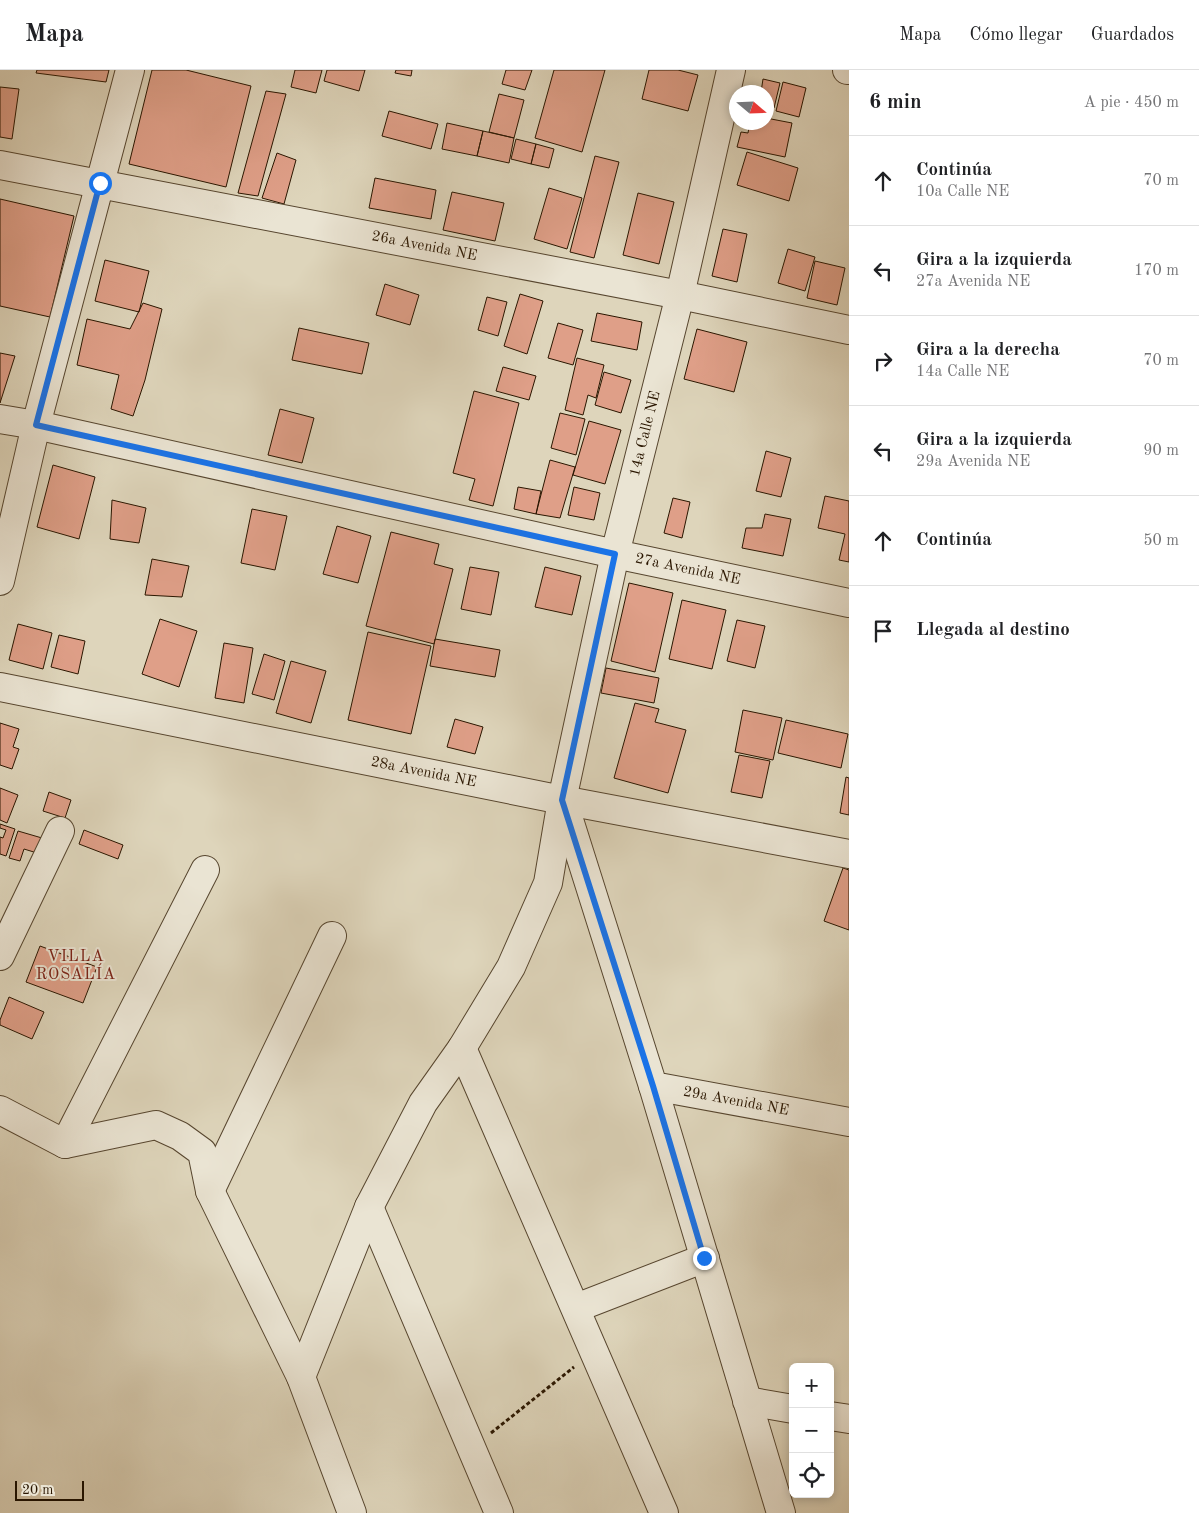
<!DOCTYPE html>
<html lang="es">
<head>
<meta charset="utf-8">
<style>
	:root { --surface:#fff; --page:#f6f6f6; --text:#202124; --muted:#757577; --line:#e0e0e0 }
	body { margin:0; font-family:"Old Standard TT",serif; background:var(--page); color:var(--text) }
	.controls { position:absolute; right:15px; bottom:15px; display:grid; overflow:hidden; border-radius:8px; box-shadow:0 2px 8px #0003 }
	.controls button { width:45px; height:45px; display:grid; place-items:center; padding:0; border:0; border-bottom:1px solid var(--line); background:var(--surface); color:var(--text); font:25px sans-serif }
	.compass { position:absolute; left:729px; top:15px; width:45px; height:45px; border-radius:50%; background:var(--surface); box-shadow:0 2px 8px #0003; rotate:109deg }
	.scale { position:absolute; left:15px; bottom:12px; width:69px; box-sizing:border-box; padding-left:5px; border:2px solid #2a1600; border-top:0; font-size:14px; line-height:18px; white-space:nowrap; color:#2a1600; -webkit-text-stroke:4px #eae4d3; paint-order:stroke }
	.stop { position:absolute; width:15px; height:15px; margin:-11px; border:4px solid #1a73e8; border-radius:50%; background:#fff }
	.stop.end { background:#1a73e8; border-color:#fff; box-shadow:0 1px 5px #0008 }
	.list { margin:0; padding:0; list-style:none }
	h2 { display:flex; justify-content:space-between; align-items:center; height:65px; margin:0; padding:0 20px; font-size:21px }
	h2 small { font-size:16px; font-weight:400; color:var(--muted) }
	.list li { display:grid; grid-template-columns:32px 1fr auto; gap:15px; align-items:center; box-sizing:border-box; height:90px; padding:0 20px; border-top:1px solid var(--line) }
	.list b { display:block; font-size:19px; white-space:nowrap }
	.list p { margin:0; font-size:16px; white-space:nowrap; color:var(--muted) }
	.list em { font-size:16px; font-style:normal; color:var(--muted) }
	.icon { flex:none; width:28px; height:28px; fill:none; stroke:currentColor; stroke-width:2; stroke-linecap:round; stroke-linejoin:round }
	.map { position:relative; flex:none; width:849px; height:1443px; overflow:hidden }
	header { display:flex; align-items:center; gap:30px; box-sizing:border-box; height:70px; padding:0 25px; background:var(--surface); border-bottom:1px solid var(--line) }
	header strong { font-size:24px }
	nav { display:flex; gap:28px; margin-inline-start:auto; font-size:18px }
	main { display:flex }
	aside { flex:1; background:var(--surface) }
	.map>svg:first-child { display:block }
	.building { fill:#df9f88; stroke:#2a1600 }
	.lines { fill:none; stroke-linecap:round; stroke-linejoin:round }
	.minor-casing { stroke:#57462f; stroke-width:30 }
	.path { stroke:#2a1600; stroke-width:3; stroke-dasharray:4 2.5; stroke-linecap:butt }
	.minor { stroke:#eae4d3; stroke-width:28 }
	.route { stroke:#1a73e8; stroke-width:6 }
	.labels { text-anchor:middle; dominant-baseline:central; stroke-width:4; stroke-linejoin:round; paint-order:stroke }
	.street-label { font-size:15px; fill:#2a1600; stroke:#eae4d3 }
	.neighbourhood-label { font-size:16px; letter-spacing:1px; fill:#7a1f14; stroke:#eae4d3 }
</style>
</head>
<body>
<header>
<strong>Mapa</strong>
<nav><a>Mapa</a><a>Cómo llegar</a><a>Guardados</a></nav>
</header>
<main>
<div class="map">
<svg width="849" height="1443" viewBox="0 0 849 1443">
	<rect width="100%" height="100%" fill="#ded5bb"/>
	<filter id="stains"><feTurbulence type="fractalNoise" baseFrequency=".004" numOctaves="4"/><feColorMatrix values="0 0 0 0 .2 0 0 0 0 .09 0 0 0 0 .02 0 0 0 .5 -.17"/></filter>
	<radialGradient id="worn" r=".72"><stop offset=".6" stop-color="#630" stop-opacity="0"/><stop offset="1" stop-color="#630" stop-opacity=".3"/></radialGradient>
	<path class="building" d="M 37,0 L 109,0 L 106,12 L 36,3 Z
		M 152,0 L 186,0 L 251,16 L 226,117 L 129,94 Z
		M 295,0 L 322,0 L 316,23 L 291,17 Z
		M 327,0 L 365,0 L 359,21 L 324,11 Z
		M 396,0 L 412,0 L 411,6 L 395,3 Z
		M 506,0 L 532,0 L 525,20 L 502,14 Z
		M 554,0 L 605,0 L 582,82 L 535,68 Z
		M 649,0 L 678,0 L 698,5 L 688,41 L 642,29 Z
		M 763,9 L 780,13 L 774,38 L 766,35 L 766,22 L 761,22 Z
		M 783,12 L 806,18 L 799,47 L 776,41 Z
		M 0,17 L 19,19 L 12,69 L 0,67 Z
		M 266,21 L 286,24 L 258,126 L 238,123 Z
		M 499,24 L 524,30 L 514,68 L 489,62 Z
		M 389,41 L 438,54 L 431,79 L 382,66 Z
		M 766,48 L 792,53 L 785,87 L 737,77 L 741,62 L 748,63 L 750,52 L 766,52 Z
		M 447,53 L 483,61 L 477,86 L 442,79 Z
		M 483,61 L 514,68 L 509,93 L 477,86 Z
		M 516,69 L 536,74 L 531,94 L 511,89 Z
		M 536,74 L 554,79 L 549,98 L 531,94 Z
		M 747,82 L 798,98 L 789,131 L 737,115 Z
		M 277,83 L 296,90 L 284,134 L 262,128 Z
		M 595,86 L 619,92 L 594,188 L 570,182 Z
		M 375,108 L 436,120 L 431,149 L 369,138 Z
		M 549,118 L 582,128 L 567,179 L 534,169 Z
		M 452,122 L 504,133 L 495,171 L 443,160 Z
		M 638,123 L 674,132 L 659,194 L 623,185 Z
		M 0,129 L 74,146 L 50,247 L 0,236 Z
		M 723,159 L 747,164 L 737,212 L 712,206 Z
		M 788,179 L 815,187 L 805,221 L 778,213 Z
		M 105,190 L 149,201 L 139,242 L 95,231 Z
		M 815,191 L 845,198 L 837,235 L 807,228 Z
		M 385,214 L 419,225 L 410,255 L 376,245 Z
		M 520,224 L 543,231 L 527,284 L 504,276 Z
		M 487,227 L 507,232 L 498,266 L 478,260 Z
		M 143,233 L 162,239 L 145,310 L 133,346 L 111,339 L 119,305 L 77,295 L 87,249 L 130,259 Z
		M 597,243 L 642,252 L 637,280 L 591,271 Z
		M 558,253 L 583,260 L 573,295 L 548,288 Z
		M 299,258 L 369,273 L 362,304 L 292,290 Z
		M 697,259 L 747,272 L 734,322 L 684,309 Z
		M 0,283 L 15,286 L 0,333 Z
		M 577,288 L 604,295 L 596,328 L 588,325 L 583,345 L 565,340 Z
		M 503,297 L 536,306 L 529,330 L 496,321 Z
		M 604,302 L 631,310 L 621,343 L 595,335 Z
		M 474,321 L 519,333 L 493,436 L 469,430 L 475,409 L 453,403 Z
		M 280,339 L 314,348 L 302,393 L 268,385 Z
		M 560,343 L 585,349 L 576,385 L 551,378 Z
		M 589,351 L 621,360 L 605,414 L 573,405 Z
		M 766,381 L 791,388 L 781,427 L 756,421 Z
		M 550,390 L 575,397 L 560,448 L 536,444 Z
		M 53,395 L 95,407 L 79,469 L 37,457 Z
		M 518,417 L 541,421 L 536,444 L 514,439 Z
		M 574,417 L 600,423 L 594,450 L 568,445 Z
		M 825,426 L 849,431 L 849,492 L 839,490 L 845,464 L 818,458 Z
		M 673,428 L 690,432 L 682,468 L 664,463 Z
		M 112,430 L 146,438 L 139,473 L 110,469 Z
		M 252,439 L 287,446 L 275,500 L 241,493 Z
		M 765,444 L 791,449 L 783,486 L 742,478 L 746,458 L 762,458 Z
		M 337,456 L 371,466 L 358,513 L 323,504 Z
		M 391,462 L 439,474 L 434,494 L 453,499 L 434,574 L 366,556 Z
		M 152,489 L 189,496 L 182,527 L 145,525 Z
		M 470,497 L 499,502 L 491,545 L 461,539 Z
		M 545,497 L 581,506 L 572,545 L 535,537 Z
		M 629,513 L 673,523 L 655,602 L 611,591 Z
		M 682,530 L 726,540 L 712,599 L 669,589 Z
		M 160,549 L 197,561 L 179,617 L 142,604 Z
		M 737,550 L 765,556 L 755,598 L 727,591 Z
		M 18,554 L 52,563 L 43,599 L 9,590 Z
		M 368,562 L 431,576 L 411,664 L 348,650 Z
		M 59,565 L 85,571 L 78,604 L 51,597 Z
		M 435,569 L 500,580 L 495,607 L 430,596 Z
		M 224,573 L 253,578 L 244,633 L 215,628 Z
		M 264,584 L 285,591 L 274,630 L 252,624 Z
		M 291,591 L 326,601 L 311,653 L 276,643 Z
		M 606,598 L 659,608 L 654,633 L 601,623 Z
		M 635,633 L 659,639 L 655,652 L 686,660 L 668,723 L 614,708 Z
		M 743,640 L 782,648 L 773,690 L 735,682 Z
		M 455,649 L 483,657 L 475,684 L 447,677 Z
		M 786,650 L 848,664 L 841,698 L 778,683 Z
		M 0,653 L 19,659 L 13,677 L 19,679 L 12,699 L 0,695 Z
		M 739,685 L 770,691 L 762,728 L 731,722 Z
		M 846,707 L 849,708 L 849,745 L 840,743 Z
		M 0,718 L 18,725 L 7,753 L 0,750 Z
		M 49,722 L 71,730 L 65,748 L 43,741 Z
		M 0,754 L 15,759 L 6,786 L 0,784 L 0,767 L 3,768 L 6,760 L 0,758 Z
		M 84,760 L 123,775 L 118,789 L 79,774 Z
		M 18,761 L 42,768 L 37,783 L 24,779 L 20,791 L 9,788 Z
		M 843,798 L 849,800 L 849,860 L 824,851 Z
		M 40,876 L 97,897 L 83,933 L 26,912 Z
		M 9,927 L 44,942 L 32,969 L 0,955 L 0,950 Z"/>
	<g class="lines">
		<g class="minor-casing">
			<g id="minor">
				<path d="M 847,0 L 849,0"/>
				<path id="s1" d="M 0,95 L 680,225 L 849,260"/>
				<path id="s2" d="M 0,349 L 36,355 L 615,484 L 849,533"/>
				<path d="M 0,511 L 36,355 L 130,0"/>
				<path id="s3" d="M 0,617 L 562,730 L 849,784"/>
				<path id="s4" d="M 564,734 L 653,1016 L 849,1052"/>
				<path d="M 0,886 L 60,761"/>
				<path d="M 462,978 L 664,1443"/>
				<path d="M 653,1016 L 781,1443"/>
				<path d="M 0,1040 L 65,1074 L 156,1055 L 180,1066 L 202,1082 L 210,1121 L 301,1307 L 352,1443"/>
				<path d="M 65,1074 L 205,800"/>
				<path d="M 210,1121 L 332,866"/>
				<path d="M 369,1137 L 499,1443"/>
				<path d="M 576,1238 L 705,1188"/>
				<path id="s5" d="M 301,1307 L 369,1137 L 423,1033 L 462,978 L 511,897 L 548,813 L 562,730 L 615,484 L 680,225 L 731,0"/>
				<path d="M 747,1331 L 793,1339"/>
				<path d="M 830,1346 L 849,1349"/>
			</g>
		</g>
		<path class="path" d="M 491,1363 L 574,1297"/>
		<use href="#minor" class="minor"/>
	</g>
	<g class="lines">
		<path class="route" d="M 100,113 L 36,355 L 615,484 L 562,730 L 653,1016 L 704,1188"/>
	</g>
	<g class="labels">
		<g class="street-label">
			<text stroke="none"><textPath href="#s1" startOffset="432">26a Avenida NE</textPath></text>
			<text stroke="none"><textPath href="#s5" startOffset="1014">14a Calle NE</textPath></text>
			<text stroke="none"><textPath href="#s2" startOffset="704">27a Avenida NE</textPath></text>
			<text stroke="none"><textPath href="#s3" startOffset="432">28a Avenida NE</textPath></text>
			<text stroke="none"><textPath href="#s4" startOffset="380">29a Avenida NE</textPath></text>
		</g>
		<g class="neighbourhood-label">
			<text x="76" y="887">VILLA<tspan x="76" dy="18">ROSALÍA</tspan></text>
		</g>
	</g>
	<rect width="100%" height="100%" filter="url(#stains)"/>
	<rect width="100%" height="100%" fill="url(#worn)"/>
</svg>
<div class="controls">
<button>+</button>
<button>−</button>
<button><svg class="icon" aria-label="locate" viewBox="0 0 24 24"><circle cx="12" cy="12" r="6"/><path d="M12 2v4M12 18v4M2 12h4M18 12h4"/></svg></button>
</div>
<svg class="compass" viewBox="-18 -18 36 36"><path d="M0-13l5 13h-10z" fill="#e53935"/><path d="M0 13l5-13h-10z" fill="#757577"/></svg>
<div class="scale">20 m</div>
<div class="stop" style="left:100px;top:113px"></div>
<div class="stop end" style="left:704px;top:1188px"></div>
</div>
<aside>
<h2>6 min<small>A pie · 450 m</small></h2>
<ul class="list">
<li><svg class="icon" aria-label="ahead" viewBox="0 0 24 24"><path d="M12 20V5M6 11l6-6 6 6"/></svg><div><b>Continúa</b><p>10a Calle NE</p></div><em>70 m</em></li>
<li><svg class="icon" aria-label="left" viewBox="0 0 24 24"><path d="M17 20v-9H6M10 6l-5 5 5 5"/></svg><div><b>Gira a la izquierda</b><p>27a Avenida NE</p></div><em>170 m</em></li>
<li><svg class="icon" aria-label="right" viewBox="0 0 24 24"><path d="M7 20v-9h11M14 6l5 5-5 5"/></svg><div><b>Gira a la derecha</b><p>14a Calle NE</p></div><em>70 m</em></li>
<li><svg class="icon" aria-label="left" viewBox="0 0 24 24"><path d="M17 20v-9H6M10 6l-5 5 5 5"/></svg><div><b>Gira a la izquierda</b><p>29a Avenida NE</p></div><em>90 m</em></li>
<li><svg class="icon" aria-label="ahead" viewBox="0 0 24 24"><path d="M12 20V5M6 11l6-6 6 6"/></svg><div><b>Continúa</b></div><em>50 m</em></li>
<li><svg class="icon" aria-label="arrive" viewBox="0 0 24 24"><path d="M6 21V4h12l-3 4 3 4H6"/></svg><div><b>Llegada al destino</b></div></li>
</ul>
</aside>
</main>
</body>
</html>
